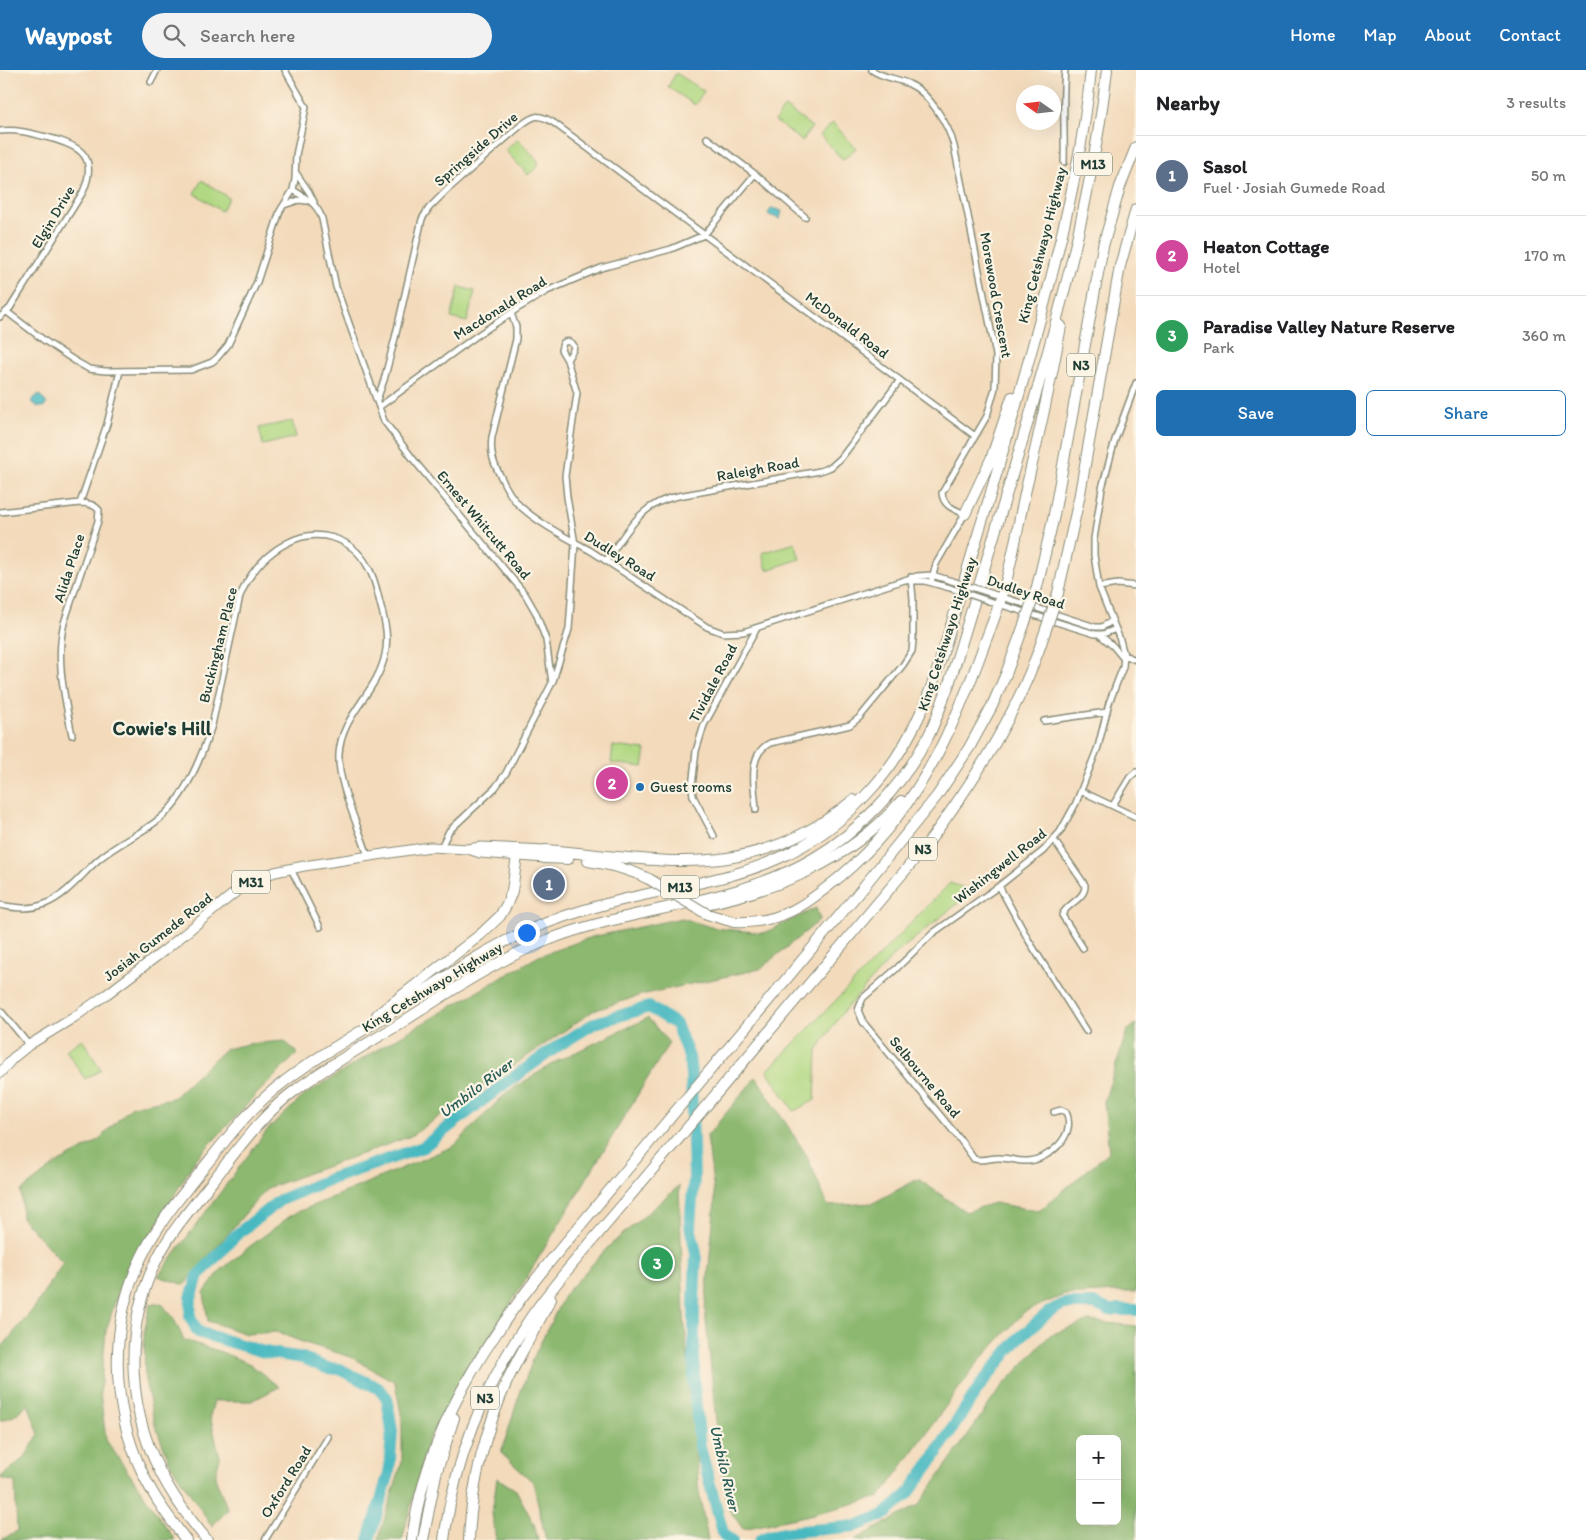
<!DOCTYPE html>
<html lang="en">
<head>
<meta charset="utf-8">
<style>
	:root { --surface:#fff; --page:#f2f2f2; --text:#202124; --muted:#757577; --line:#e0e0e0; --accent:#1f6fb2 }
	body { margin:0; font-family:Itim,sans-serif; background:var(--page); color:var(--text) }
	.controls { position:absolute; right:15px; bottom:15px; display:grid; overflow:hidden; border-radius:8px; box-shadow:0 5px 20px #0002 }
	.controls button { width:45px; height:45px; display:grid; place-items:center; padding:0; border:0; border-bottom:1px solid var(--line); background:var(--surface); color:var(--text); font:25px sans-serif }
	.compass { position:absolute; left:1016px; top:15px; width:45px; height:45px; border-radius:50%; background:var(--surface); box-shadow:0 5px 20px #0002; rotate:284deg }
	.you { position:absolute; left:526px; top:862px; width:18px; height:18px; margin:-12px; border:4px solid #fff; border-radius:50%; background:#1a73e8; box-shadow:0 0 0 8px #1a73e833 }
	.badge { display:grid; place-items:center; width:32px; height:32px; border-radius:50%; background:var(--accent); color:#fff; font-size:16px; font-weight:700 }
	.pin { position:absolute; translate:-50% -50%; border:2px solid #fff; box-shadow:0 1px 5px #0006 }
	.list { margin:0; padding:0; list-style:none }
	h2 { display:flex; justify-content:space-between; align-items:center; height:65px; margin:0; padding:0 20px; font-size:21px }
	h2 small { font-size:16px; font-weight:400; color:var(--muted) }
	.list li { display:grid; grid-template-columns:32px 1fr auto; gap:15px; align-items:center; box-sizing:border-box; height:80px; padding:0 20px; border-top:1px solid var(--line) }
	.list b { display:block; font-size:19px; white-space:nowrap }
	.list p { margin:0; font-size:16px; white-space:nowrap; color:var(--muted) }
	.list em { font-size:16px; font-style:normal; color:var(--muted) }
	.actions { display:flex; gap:10px; padding:15px 20px }
	.actions a { flex:1; padding:11px 0; border:1px solid var(--accent); border-radius:8px; text-align:center; font-size:18px; color:var(--accent) }
	.actions .main { background:var(--accent); color:#fff }
	.icon { flex:none; width:28px; height:28px; fill:none; stroke:currentColor; stroke-width:2; stroke-linecap:round; stroke-linejoin:round }
	.map { position:relative; flex:none; width:1136px; height:1470px; overflow:hidden }
	header { display:flex; align-items:center; gap:30px; box-sizing:border-box; height:70px; padding:0 25px; background:var(--accent); color:#fff }
	header strong { font-size:24px }
	nav { display:flex; gap:28px; margin-inline-start:auto; font-size:18px }
	.search { width:350px; height:45px; background:var(--page); display:flex; align-items:center; gap:12px; box-sizing:border-box; padding:0 18px; border-radius:28px; color:var(--muted); font-size:19px }
	main { display:flex }
	aside { flex:1; background:var(--surface) }
	.map>svg:first-child { display:block }
	.green { fill:#b1d882; stroke:#688a5b }
	.forest { fill:#8cb870; stroke:#567a52; fill-rule:evenodd }
	.water { fill:#4ab9c1; stroke:#347b7a }
	.lines { fill:none; stroke-linecap:round; stroke-linejoin:round }
	.river { stroke:#4ab9c1; stroke-width:12 }
	.street-casing { stroke:#898c78; stroke-width:8 }
	.primary-casing { stroke:#898c78; stroke-width:11 }
	.highway-casing { stroke:#898c78; stroke-width:12 }
	.street { stroke:#fff; stroke-width:5 }
	.primary { stroke:#fff; stroke-width:9 }
	.highway { stroke:#fff; stroke-width:10 }
	.street-bridge-casing { stroke:#898c78; stroke-width:8; stroke-linecap:butt }
	.highway-bridge-casing { stroke:#898c78; stroke-width:12; stroke-linecap:butt }
	.street-bridge { stroke:#fff; stroke-width:5 }
	.highway-bridge { stroke:#fff; stroke-width:10 }
	.poi-dot { fill:#1f6fb2; stroke:#fcf5e5; stroke-width:2 }
	.labels { text-anchor:middle; dominant-baseline:central; stroke-width:4.5; stroke-linejoin:round; paint-order:stroke }
	.shield { fill:#fcf5e5; stroke:#617469; stroke-width:1 }
	.shield-label { font-size:14px; font-weight:bold; fill:#1f3d34 }
	.street-label { font-size:15px; fill:#1f3d34; stroke:#fcf5e5 }
	.poi-label { font-size:15px; fill:#1f3d34; stroke:#fcf5e5; text-anchor:start }
	.water-label { font-size:16px; font-style:italic; fill:#2a5c57; stroke:#fcf5e5 }
	.district-label { font-size:20px; font-weight:bold; fill:#1f3d34; stroke:#fcf5e5 }
</style>
</head>
<body>
<header>
<strong>Waypost</strong>
<div class="search"><svg class="icon" aria-label="search" viewBox="0 0 24 24"><circle cx="10" cy="10" r="6"/><path d="M15 15l6 6"/></svg>Search here</div>
<nav><a>Home</a><a>Map</a><a>About</a><a>Contact</a></nav>
</header>
<main>
<div class="map">
<svg width="1136" height="1470" viewBox="0 0 1136 1470">
	<rect width="100%" height="100%" fill="#fcf5e5"/>
	<filter id="ink" filterUnits="userSpaceOnUse"><feTurbulence type="fractalNoise" baseFrequency=".02" numOctaves="2"/><feDisplacementMap in="SourceGraphic" scale="10" xChannelSelector="R" yChannelSelector="G"/><feConvolveMatrix kernelMatrix="1 2 1 2 8 2 1 2 1" color-interpolation-filters="sRGB"/></filter>
	<filter id="wash" filterUnits="userSpaceOnUse"><feTurbulence type="fractalNoise" baseFrequency=".0096" numOctaves="4" result="noise"/><feDisplacementMap in="SourceGraphic" scale="20" xChannelSelector="R" yChannelSelector="G"/><feGaussianBlur stdDeviation="1.12" result="paint"/><feColorMatrix in="noise" values="0 0 0 0 0 0 0 0 0 0 0 0 0 0 0 0 0 1.4 0 .05"/><feComposite in="paint" operator="in"/></filter>
	<g filter="url(#wash)">
		<rect width="100%" height="100%" fill="#f3dabb"/>
		<path class="green" d="M 676,3 L 704,21 L 695,35 L 668,17 Z
			M 785,37 L 812,57 L 802,71 L 775,51 Z
			M 833,53 L 856,78 L 843,90 L 820,65 Z
			M 518,69 L 538,91 L 538,96 L 528,105 L 505,80 Z
			M 202,110 L 229,128 L 221,141 L 194,123 Z
			M 459,217 L 475,221 L 467,252 L 451,248 Z
			M 292,351 L 296,367 L 263,375 L 259,358 Z
			M 795,473 L 800,489 L 767,500 L 762,483 Z
			M 613,676 L 646,680 L 643,697 L 611,693 Z
			M 950,813 L 973,821 L 893,886 L 843,942 L 817,980 L 815,1030 L 794,1041 L 767,1001 Z
			M 82,969 L 101,1000 L 85,1009 L 66,980 Z"/>
		<path class="forest" d="M 816,838 L 820,850 L 760,899 L 641,925 L 593,941 L 411,1066 L 267,1118 L 184,1215 L 158,1206 L 267,1060 L 305,1025 L 380,978 L 539,886 L 592,867 L 682,848 L 714,858 L 764,863 Z
			M 648,948 L 669,973 L 428,1370 L 402,1470 L 378,1470 L 402,1392 L 402,1349 L 395,1312 L 351,1287 L 305,1273 L 276,1262 L 246,1264 L 208,1251 L 204,1223 L 220,1201 L 249,1177 L 293,1144 L 454,1076 L 506,1023 L 557,991 Z
			M 1136,954 L 1136,1222 L 1118,1222 L 1064,1225 L 1024,1242 L 975,1296 L 880,1427 L 805,1446 L 743,1459 L 728,1438 L 717,1360 L 705,1240 L 715,1130 L 707,1066 L 756,1007 L 807,1086 L 828,1136 L 873,1133 L 918,1109 L 966,1142 L 994,1133 L 1039,1141 L 1109,1082 L 1104,1032 L 1127,961 Z
			M 284,971 L 298,983 L 254,1027 L 195,1090 L 119,1219 L 106,1261 L 100,1322 L 106,1370 L 175,1470 L 1,1470 L 17,1461 L 15,1412 L 0,1408 L 25,1387 L 39,1364 L 28,1334 L 14,1346 L 0,1351 L 0,1295 L 2,1277 L 34,1238 L 63,1193 L 22,1148 L 21,1121 L 59,1092 L 95,1073 L 132,1036 L 173,1028 L 225,979 L 248,974 Z
			M 679,1116 L 684,1245 L 699,1423 L 708,1470 L 546,1470 L 533,1412 L 501,1383 L 518,1329 L 536,1282 L 565,1224 L 608,1177 Z
			M 161,1233 L 173,1247 L 184,1270 L 221,1282 L 250,1294 L 279,1317 L 252,1331 L 214,1331 L 210,1346 L 220,1387 L 215,1407 L 228,1440 L 212,1456 L 171,1395 L 155,1355 L 145,1310 L 144,1263 L 150,1235 Z
			M 1089,1251 L 1136,1256 L 1136,1470 L 855,1470 L 919,1435 L 999,1320 L 1050,1265 ZM 1080,1369 L 1117,1369 L 1117,1451 L 1080,1451 Z
			M 497,1408 L 516,1420 L 534,1454 L 538,1470 L 496,1470 L 492,1443 Z"/>
		<path class="water" d="M 772,138 L 782,141 L 780,149 L 769,145 L 768,143 Z
			M 39,324 L 47,334 L 44,337 L 38,337 L 31,331 Z"/>
		<g class="lines">
			<path class="river" d="M 369,1470 L 389,1403 L 392,1361 L 387,1328 L 378,1318 L 339,1299 L 326,1298 L 303,1288 L 264,1282 L 198,1262 L 190,1247 L 191,1228 L 198,1206 L 235,1166 L 280,1130 L 325,1111 L 423,1077 L 500,1017 L 558,976 L 595,953 L 649,937 L 676,954 L 689,987 L 691,1004 L 694,1108 L 690,1156 L 696,1183 L 694,1234 L 694,1316 L 700,1377 L 724,1466 L 732,1470
				M 760,1470 L 769,1466 L 790,1462 L 856,1456 L 884,1445 L 907,1425 L 929,1395 L 979,1317 L 1018,1269 L 1050,1241 L 1064,1234 L 1095,1234 L 1108,1240 L 1136,1240"/>
		</g>
	</g>
	<g filter="url(#ink)">
		<g class="lines">
			<g class="street-casing">
				<path id="street" d="M 285,0 L 306,37 L 296,85 L 295,109 L 293,120
					M 872,0 C 883,8 897,8 909,14 C 929,22 949,56 954,76 L 996,285 L 995,318 L 987,346 L 942,423 C 943,436 954,439 965,444 L 936,494 L 931,512
					M 151,12 L 157,0
					M 0,61 C 15,59 28,62 42,66 C 76,74 100,83 83,122 L 10,238 L 0,247
					M 707,68 L 755,104 L 805,147
					M 1064,92 C 1065,61 1062,31 1065,0
					M 296,103 L 309,122 L 314,132
					M 284,135 L 299,130 L 307,131
					M 7,242 L 45,271 L 75,291 L 89,299 L 105,301 L 191,300 L 212,292 L 217,288 L 228,275 L 257,212 L 280,141 L 293,120 C 306,128 317,133 322,149 L 336,217 L 384,351 L 417,394 L 525,524 L 536,543 L 546,570 L 552,613 L 506,703 L 495,718 L 449,761 L 441,777
					M 511,243 L 516,257 L 516,269 L 492,367 C 490,383 493,393 501,407 C 505,416 510,425 517,433 C 534,451 569,469 591,481 L 707,557 L 723,563 L 743,562 L 917,506 L 932,505 L 952,511
					M 377,330 L 384,310 L 395,268 L 422,149 L 429,138 L 447,120 L 520,56 C 534,45 538,43 554,53 L 975,366
					M 379,337 L 475,267 L 520,237 L 547,221 L 601,198 L 671,179 L 704,165 L 755,104
					M 80,433 L 107,354 L 120,301
					M 0,442 L 80,433 C 87,433 94,434 99,440 L 98,451 L 64,553 C 55,589 65,629 72,665
					M 606,491 C 627,462 640,433 678,426 L 820,401 L 831,397 L 841,388 L 900,310
					M 909,511 L 925,511 L 950,518
					M 1099,517 L 1118,514 L 1136,516
					M 990,523 L 1095,557 L 1102,557 L 1112,551
					M 989,531 L 1095,564 L 1103,564 L 1116,559
					M 1100,565 L 1113,576 L 1123,588
					M 1124,585 L 1136,590
					M 553,611 L 569,559 L 575,474 L 567,427 L 565,406 L 577,323 L 567,290 L 561,280 L 563,273 C 567,270 572,272 574,276 L 573,280 L 567,290
					M 1044,651 L 1107,642
					M 1081,721 L 1136,747
					M 1113,735 L 1130,707 L 1136,702
					M 756,740 C 755,719 746,685 770,673 L 842,657 L 850,655 L 860,647 L 903,595 L 912,581 L 913,570 L 913,529 L 911,507
					M 714,766 L 693,726 L 692,717 L 696,681 L 704,655 L 757,558
					M 1054,770 L 1085,815 C 1086,829 1067,833 1062,845 L 1083,878
					M 291,799 L 320,857
					M 999,816 L 1029,871 L 1086,961
					M 0,835 C 15,838 30,840 45,834 C 67,825 81,805 98,790 C 122,769 154,760 174,734 C 192,711 203,682 212,655 L 240,526 C 250,502 264,485 287,473 C 317,457 352,467 368,497 C 375,508 377,521 380,533 C 385,551 389,567 385,585 C 377,623 341,645 339,684 C 337,713 359,757 368,786
					M 0,940 L 29,975
					M 1054,1042 L 1061,1040 L 1066,1042 C 1077,1065 1050,1089 1028,1091 C 1019,1092 1010,1088 1001,1088 C 991,1087 983,1092 974,1089 L 959,1068 L 863,952 L 858,940 L 863,928 L 896,899 L 933,863 L 999,816 L 1043,781 L 1060,762 L 1076,733 L 1098,677 L 1109,633 L 1123,597 L 1124,585 L 1120,570 L 1099,517 L 1094,485 L 1094,469 L 1102,418 L 1115,370 L 1136,313
					M 265,1470 L 328,1367"/>
			</g>
			<g class="primary-casing">
				<path id="primary" d="M 468,779 L 480,783 L 545,788
					M 0,1003 L 13,988 L 29,975 L 73,948 L 107,924 L 165,880 L 232,825 L 253,810 L 275,802 L 304,796 L 430,777 L 468,779 L 481,777 L 546,780"/>
			</g>
			<g class="highway-casing">
				<path id="highway" d="M 965,444 L 991,389 L 1012,327
					M 1037,517 L 1053,450 L 1103,176 L 1120,117 L 1136,77
					M 1058,523 L 1079,429 L 1120,196 L 1136,139
					M 546,780 C 664,790 752,814 853,730
					M 545,788 L 568,789
					M 588,791 C 609,794 629,799 649,809
					M 696,836 C 774,821 848,793 901,731
					M 734,852 C 781,854 806,835 841,806 C 914,744 951,666 983,578 C 989,561 997,543 1002,525 C 1013,491 1018,454 1026,419 C 1039,365 1051,311 1061,256
					M 377,945 L 480,865 L 500,846 L 507,834 L 512,821 L 518,779
					M 186,1470 C 170,1449 154,1428 143,1404 C 111,1336 108,1255 142,1186 C 156,1157 177,1131 197,1106 C 222,1075 245,1043 276,1018 C 311,990 352,967 391,943 C 437,913 483,879 534,858 C 583,837 634,827 685,816 C 717,809 749,802 779,788 C 812,773 841,752 866,725 C 917,672 935,611 955,542 C 966,504 977,467 989,429 C 1010,357 1031,285 1050,212 C 1068,142 1084,72 1091,0
					M 207,1470 C 193,1453 179,1435 168,1416 C 127,1347 121,1260 158,1187 C 172,1160 193,1136 212,1112 C 238,1079 262,1044 297,1019 C 329,995 364,976 398,955 C 446,924 494,891 548,870 C 634,836 733,836 814,788 C 860,761 901,717 927,669 C 936,652 942,632 949,614 C 973,537 996,459 1019,382 C 1056,257 1092,130 1107,0
					M 412,1470 C 425,1363 485,1271 552,1189 L 860,821 L 937,726 L 969,678 L 992,636 L 1006,604 L 1024,555
					M 423,1470 L 436,1404 L 454,1348
					M 444,1470 C 454,1393 483,1318 527,1253 C 538,1236 551,1220 564,1204 L 925,777 C 976,708 1020,641 1046,559
					M 469,1470 C 471,1415 486,1357 509,1307 C 522,1281 537,1255 551,1229"/>
			</g>
			<use href="#street" class="street"/>
			<use href="#primary" class="primary"/>
			<use href="#highway" class="highway"/>
			<g class="street-bridge-casing">
				<path id="street-bridge" d="M 952,511 L 990,523
					M 950,518 L 989,531"/>
			</g>
			<g class="highway-bridge-casing">
				<path id="highway-bridge" d="M 1024,555 L 1037,517
					M 1046,559 L 1058,523
					M 649,809 L 707,844 L 734,852"/>
			</g>
			<use href="#street-bridge" class="street-bridge"/>
			<use href="#highway-bridge" class="highway-bridge"/>
		</g>
	</g>
	<circle class="poi-dot" cx="640" cy="717" r="5"/>
	<g class="labels">
		<g class="shield">
			<rect x="1074" y="82.5" width="38" height="23" rx="4"/>
			<rect x="1067" y="283.5" width="28" height="23" rx="4"/>
			<rect x="909" y="767.5" width="28" height="23" rx="4"/>
			<rect x="232" y="800.5" width="38" height="23" rx="4"/>
			<rect x="661" y="805.5" width="38" height="23" rx="4"/>
			<rect x="471" y="1316.5" width="28" height="23" rx="4"/>
		</g>
		<g class="shield-label">
			<text x="1093" y="94">M13</text>
			<text x="1081" y="295">N3</text>
			<text x="923" y="779">N3</text>
			<text x="251" y="812">M31</text>
			<text x="680" y="817">M13</text>
			<text x="485" y="1328">N3</text>
		</g>
		<g class="street-label">
			<text transform="translate(476 79) rotate(-41)">Springside Drive</text>
			<text transform="translate(53 147) rotate(-59)">Elgin Drive</text>
			<text transform="translate(1042 175) rotate(-76)">King Cetshwayo Highway</text>
			<text transform="translate(996 225) rotate(80)">Morewood Crescent</text>
			<text transform="translate(500 238) rotate(-32)">Macdonald Road</text>
			<text transform="translate(847 255) rotate(37)">McDonald Road</text>
			<text transform="translate(758 399) rotate(-10)">Raleigh Road</text>
			<text transform="translate(484 455) rotate(50)">Ernest Whitcutt Road</text>
			<text transform="translate(620 486) rotate(32)">Dudley Road</text>
			<text transform="translate(69 498) rotate(-72)">Alida Place</text>
			<text transform="translate(1026 522) rotate(18)">Dudley Road</text>
			<text transform="translate(947 564) rotate(-72)">King Cetshwayo Highway</text>
			<text transform="translate(218 575) rotate(-76)">Buckingham Place</text>
			<text transform="translate(713 613) rotate(-62)">Tividale Road</text>
			<text transform="translate(1000 796) rotate(-38)">Wishingwell Road</text>
			<text transform="translate(158 867) rotate(-38)">Josiah Gumede Road</text>
			<text transform="translate(432 917) rotate(-31)">King Cetshwayo Highway</text>
			<text transform="translate(925 1007) rotate(50)">Selbourne Road</text>
			<text transform="translate(286 1412) rotate(-58)">Oxford Road</text>
		</g>
		<g class="poi-label">
			<text x="650" y="717">Guest rooms</text>
		</g>
		<g class="water-label">
			<text transform="translate(476 1018) rotate(-37)">Umbilo River</text>
			<text transform="translate(725 1398) rotate(77)">Umbilo River</text>
		</g>
		<g class="district-label">
			<text x="162" y="658">Cowie's Hill</text>
		</g>
	</g>
</svg>
<div class="controls">
<button>+</button>
<button>−</button>
</div>
<svg class="compass" viewBox="-18 -18 36 36"><path d="M0-13l5 13h-10z" fill="#e53935"/><path d="M0 13l5-13h-10z" fill="#757577"/></svg>
<div class="you"></div>
<div class="pin badge" style="left:549px;top:814px;background:#5c6f8a">1</div>
<div class="pin badge" style="left:612px;top:713px;background:#d1479c">2</div>
<div class="pin badge" style="left:657px;top:1193px;background:#2e9e5b">3</div>
</div>
<aside>
<h2>Nearby<small>3 results</small></h2>
<ul class="list">
<li><span class="badge" style="background:#5c6f8a">1</span><div><b>Sasol</b><p>Fuel · Josiah Gumede Road</p></div><em>50 m</em></li>
<li><span class="badge" style="background:#d1479c">2</span><div><b>Heaton Cottage</b><p>Hotel</p></div><em>170 m</em></li>
<li><span class="badge" style="background:#2e9e5b">3</span><div><b>Paradise Valley Nature Reserve</b><p>Park</p></div><em>360 m</em></li>
</ul>
<div class="actions"><a class="main">Save</a><a>Share</a></div>
</aside>
</main>
</body>
</html>
